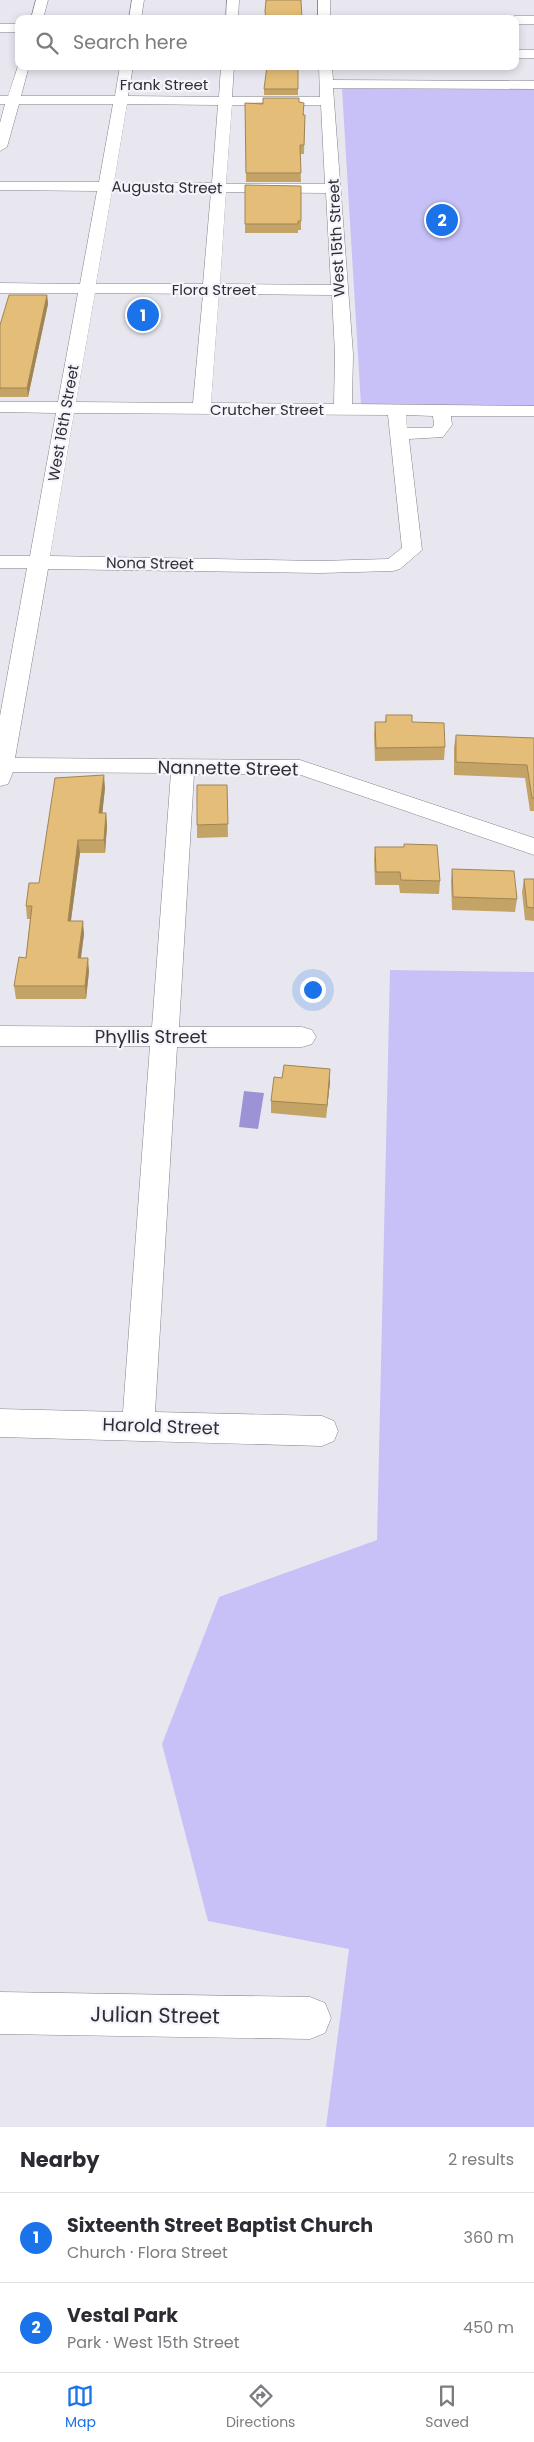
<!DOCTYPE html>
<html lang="en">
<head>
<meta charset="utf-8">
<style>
	:root { --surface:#fff; --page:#f2f2f3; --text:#2b2b33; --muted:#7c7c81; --line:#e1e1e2; --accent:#1a73e8 }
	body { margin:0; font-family:Poppins,sans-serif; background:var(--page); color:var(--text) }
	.you { position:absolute; left:312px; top:989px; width:18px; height:18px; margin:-12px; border:4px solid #fff; border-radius:50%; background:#1a73e8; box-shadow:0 0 0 8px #1a73e833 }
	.badge { display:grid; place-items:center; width:32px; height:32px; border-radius:50%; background:var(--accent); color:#fff; font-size:16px; font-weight:700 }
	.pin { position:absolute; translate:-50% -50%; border:2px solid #fff; box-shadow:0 1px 5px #0006 }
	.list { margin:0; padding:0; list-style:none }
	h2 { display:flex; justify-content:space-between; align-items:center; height:65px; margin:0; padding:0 20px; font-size:21px }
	h2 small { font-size:16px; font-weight:400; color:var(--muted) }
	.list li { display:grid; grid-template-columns:32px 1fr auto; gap:15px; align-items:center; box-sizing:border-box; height:90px; padding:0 20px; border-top:1px solid var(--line) }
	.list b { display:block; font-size:19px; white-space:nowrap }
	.list p { margin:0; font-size:16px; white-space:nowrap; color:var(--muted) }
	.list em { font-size:16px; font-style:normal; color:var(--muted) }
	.icon { flex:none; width:28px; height:28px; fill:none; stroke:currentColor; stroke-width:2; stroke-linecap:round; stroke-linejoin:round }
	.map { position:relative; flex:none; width:534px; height:2127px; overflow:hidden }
	.search { position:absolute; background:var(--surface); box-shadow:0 2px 8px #0003; left:15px; right:15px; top:15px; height:55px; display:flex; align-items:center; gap:12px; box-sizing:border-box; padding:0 18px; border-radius:10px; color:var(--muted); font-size:19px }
	.sheet { height:245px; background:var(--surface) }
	nav { display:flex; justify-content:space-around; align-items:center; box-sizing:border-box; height:70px; border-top:1px solid var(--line); background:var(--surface); font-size:14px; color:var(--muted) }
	nav a { display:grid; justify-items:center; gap:2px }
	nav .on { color:var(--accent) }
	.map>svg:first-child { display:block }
	.green { fill:#c7c1f7 }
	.water { fill:#9c93d6 }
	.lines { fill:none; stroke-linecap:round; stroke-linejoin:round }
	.minor-casing { stroke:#83828a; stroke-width:1 }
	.minor { fill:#fff; fill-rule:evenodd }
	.wall { fill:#c4a367 }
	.shaded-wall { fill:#a08554 }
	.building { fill:#e4be78; stroke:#a08554 }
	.labels { text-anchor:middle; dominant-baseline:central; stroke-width:4.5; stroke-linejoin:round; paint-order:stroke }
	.far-street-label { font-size:15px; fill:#2f2e32; stroke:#f5f4fd }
	.street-label { font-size:18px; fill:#2f2e32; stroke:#f5f4fd }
	.near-street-label { font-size:21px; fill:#2f2e32; stroke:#f5f4fd }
</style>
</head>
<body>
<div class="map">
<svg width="534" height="2127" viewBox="0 0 534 2127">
	<rect width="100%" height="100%" fill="#e8e7f0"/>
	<path class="green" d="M 534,88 L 534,406 L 361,405 L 342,89 Z
		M 390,970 L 534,972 L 534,2127 L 326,2127 L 349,1949 L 208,1921 L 162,1744 L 219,1597 L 377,1540 Z"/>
	<path class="water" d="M 244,1091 L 264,1093 L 258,1129 L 239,1127 Z"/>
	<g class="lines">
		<g class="minor-casing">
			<path id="minor" d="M 36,0 L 48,0 L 43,19 L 31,19 Z
				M 132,0 L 144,0 L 141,19 L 129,19 Z
				M 227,0 L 239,0 L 238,19 L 226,19 Z
				M 318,0 L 330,0 L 330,19 L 318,19 Z
				M 515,16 L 534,16 L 534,24 L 515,24 L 515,19 L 510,19 Z
				M 0,24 L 19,24 L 19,32 L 0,32 Z
				M 515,50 L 534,50 L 534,58 L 515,58 Z
				M 19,63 L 19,66 L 29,66 L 21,96 L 115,96 L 120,66 L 133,66 L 128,96 L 219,97 L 221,66 L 234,66 L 232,97 L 320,97 L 319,66 L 332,66 L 333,80 L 534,81 L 534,89 L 333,88 L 353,354 L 352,404 L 534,406 L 534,416 L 451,416 L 452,425 L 443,437 L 409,439 L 422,550 L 400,569 L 393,571 L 320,573 L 48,569 L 15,758 L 300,760 L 534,838 L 534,855 L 298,774 L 194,774 L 179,1027 L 302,1027 L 312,1030 L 316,1037 L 312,1044 L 302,1047 L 177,1047 L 155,1412 L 322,1416 L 334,1421 L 338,1431 L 334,1441 L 322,1446 L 0,1437 L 0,1409 L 123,1412 L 150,1046 L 0,1046 L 0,1026 L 152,1027 L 171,773 L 13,772 L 8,784 L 0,786 L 0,716 L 27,568 L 0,568 L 0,556 L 30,556 L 56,413 L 0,412 L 0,402 L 58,402 L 78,293 L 0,293 L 0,283 L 80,284 L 97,191 L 0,190 L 0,182 L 99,182 L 113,104 L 19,104 L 7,147 L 0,151 L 0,123 L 5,104 L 0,104 L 0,96 L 8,96 ZM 127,104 L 218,105 L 212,183 L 114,183 ZM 232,105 L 321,105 L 325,184 L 226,184 ZM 112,191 L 211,192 L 203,284 L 96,284 ZM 226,192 L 326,193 L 331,285 L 220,284 ZM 95,293 L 203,294 L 193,403 L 76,402 ZM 219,294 L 332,295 L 335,354 L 334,404 L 211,403 ZM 74,413 L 388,415 L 402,548 L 388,559 L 320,561 L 50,556 ZM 406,415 L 433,416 L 434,425 L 432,428 L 407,428 Z
				M 0,1992 L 310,1997 L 325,2003 L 331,2018 L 325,2033 L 310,2039 L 0,2034 Z"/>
		</g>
		<use href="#minor" class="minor"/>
	</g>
	<path class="wall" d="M 298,66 L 298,95 L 264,95 L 264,89 Z
		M 299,102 L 304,115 L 305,115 L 304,154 L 300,154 L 301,182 L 246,182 L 245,103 Z
		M 245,185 L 301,186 L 301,230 L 298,230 L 298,233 L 245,233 Z
		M 47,295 L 48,304 L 28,397 L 0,397 L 0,325 Z
		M 386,715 L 412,722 L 445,747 L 444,760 L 375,761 L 374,735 L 375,722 L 385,722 Z
		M 456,735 L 534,738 L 534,811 L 530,811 L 525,778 L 454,775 L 454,747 Z
		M 227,785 L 228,837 L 197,838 L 197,825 Z
		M 105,788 L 102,813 L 106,813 L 107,826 L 105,853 L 80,853 L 71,921 L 84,934 L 81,958 L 89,971 L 86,999 L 16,999 L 14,986 L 26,958 L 30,919 L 27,919 L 26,906 L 39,883 Z
		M 375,847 L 440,881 L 439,894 L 400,893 L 399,885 L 375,885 L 374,860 Z
		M 452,869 L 517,899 L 515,912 L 452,910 L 451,882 Z
		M 524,879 L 534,879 L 534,921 L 525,920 L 522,892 Z
		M 330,1082 L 326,1118 L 271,1113 L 271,1101 Z"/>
	<path class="shaded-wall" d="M 47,295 L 48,304 L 28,397 L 27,388 Z
		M 104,775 L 105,788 L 101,826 L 99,813 Z
		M 106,813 L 107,826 L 105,853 L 104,840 Z
		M 78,840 L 80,853 L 69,934 L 68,921 Z
		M 83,921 L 84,934 L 79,971 L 78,958 Z
		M 88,958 L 89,971 L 86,999 L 85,986 Z
		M 330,1069 L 330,1082 L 326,1118 L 327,1105 Z"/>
	<path class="building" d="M 266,0 L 301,0 L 302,19 L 266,19 L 265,11 Z
		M 267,66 L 298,66 L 298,89 L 264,89 Z
		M 263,98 L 299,98 L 299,102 L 304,103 L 303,115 L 305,115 L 304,145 L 300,145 L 301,173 L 246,173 L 245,103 L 263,104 Z
		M 245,185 L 301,186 L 301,221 L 298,221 L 298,224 L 245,224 Z
		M 9,295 L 47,295 L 27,388 L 0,388 L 0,325 Z
		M 386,715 L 412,715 L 412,722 L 444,723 L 445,747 L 376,748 L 375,722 L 386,722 Z
		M 456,735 L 534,738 L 534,798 L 532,798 L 527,765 L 456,762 Z
		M 104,775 L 99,813 L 106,813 L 104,840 L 78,840 L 68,921 L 83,921 L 78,958 L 88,958 L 85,986 L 14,986 L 19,957 L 26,958 L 32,906 L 26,906 L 29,883 L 39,883 L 55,778 Z
		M 197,785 L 227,785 L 228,824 L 197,825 Z
		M 404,844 L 437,845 L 440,881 L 401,880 L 400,872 L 376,872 L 375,847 L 404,847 Z
		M 452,869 L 514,871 L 517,899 L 453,897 Z
		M 524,879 L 534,879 L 534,908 L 527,907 Z
		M 284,1065 L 330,1069 L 327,1105 L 271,1101 L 274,1077 L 282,1078 Z"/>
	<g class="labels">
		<g class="far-street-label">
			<text x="164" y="84">Frank Street</text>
			<text transform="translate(167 187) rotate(1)">Augusta Street</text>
			<text transform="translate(336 238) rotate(-93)">West 15th Street</text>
			<text x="214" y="289">Flora Street</text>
			<text x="267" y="409">Crutcher Street</text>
			<text transform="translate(63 423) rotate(-80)">West 16th Street</text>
			<text transform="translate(150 563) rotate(1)">Nona Street</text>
		</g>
		<g class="street-label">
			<text transform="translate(228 768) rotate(1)">Nannette Street</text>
			<text x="151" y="1036">Phyllis Street</text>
			<text transform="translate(161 1426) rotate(2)">Harold Street</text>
		</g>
		<g class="near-street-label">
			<text transform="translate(155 2015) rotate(1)">Julian Street</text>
		</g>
	</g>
</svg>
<div class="you"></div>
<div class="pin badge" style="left:143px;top:315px">1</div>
<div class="pin badge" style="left:442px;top:220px">2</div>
<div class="search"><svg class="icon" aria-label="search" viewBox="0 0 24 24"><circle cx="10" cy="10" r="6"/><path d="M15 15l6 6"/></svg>Search here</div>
</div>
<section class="sheet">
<h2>Nearby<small>2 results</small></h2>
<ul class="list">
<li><span class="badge">1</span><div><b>Sixteenth Street Baptist Church</b><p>Church · Flora Street</p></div><em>360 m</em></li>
<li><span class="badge">2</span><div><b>Vestal Park</b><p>Park · West 15th Street</p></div><em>450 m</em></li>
</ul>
</section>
<nav>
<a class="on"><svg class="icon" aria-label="map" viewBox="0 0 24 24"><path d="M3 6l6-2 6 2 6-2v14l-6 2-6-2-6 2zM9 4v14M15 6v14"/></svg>Map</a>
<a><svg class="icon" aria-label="directions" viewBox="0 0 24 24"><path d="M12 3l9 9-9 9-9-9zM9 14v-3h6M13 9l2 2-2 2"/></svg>Directions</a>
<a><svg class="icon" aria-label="saved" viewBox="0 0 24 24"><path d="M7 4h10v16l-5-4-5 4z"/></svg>Saved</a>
</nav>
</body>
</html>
